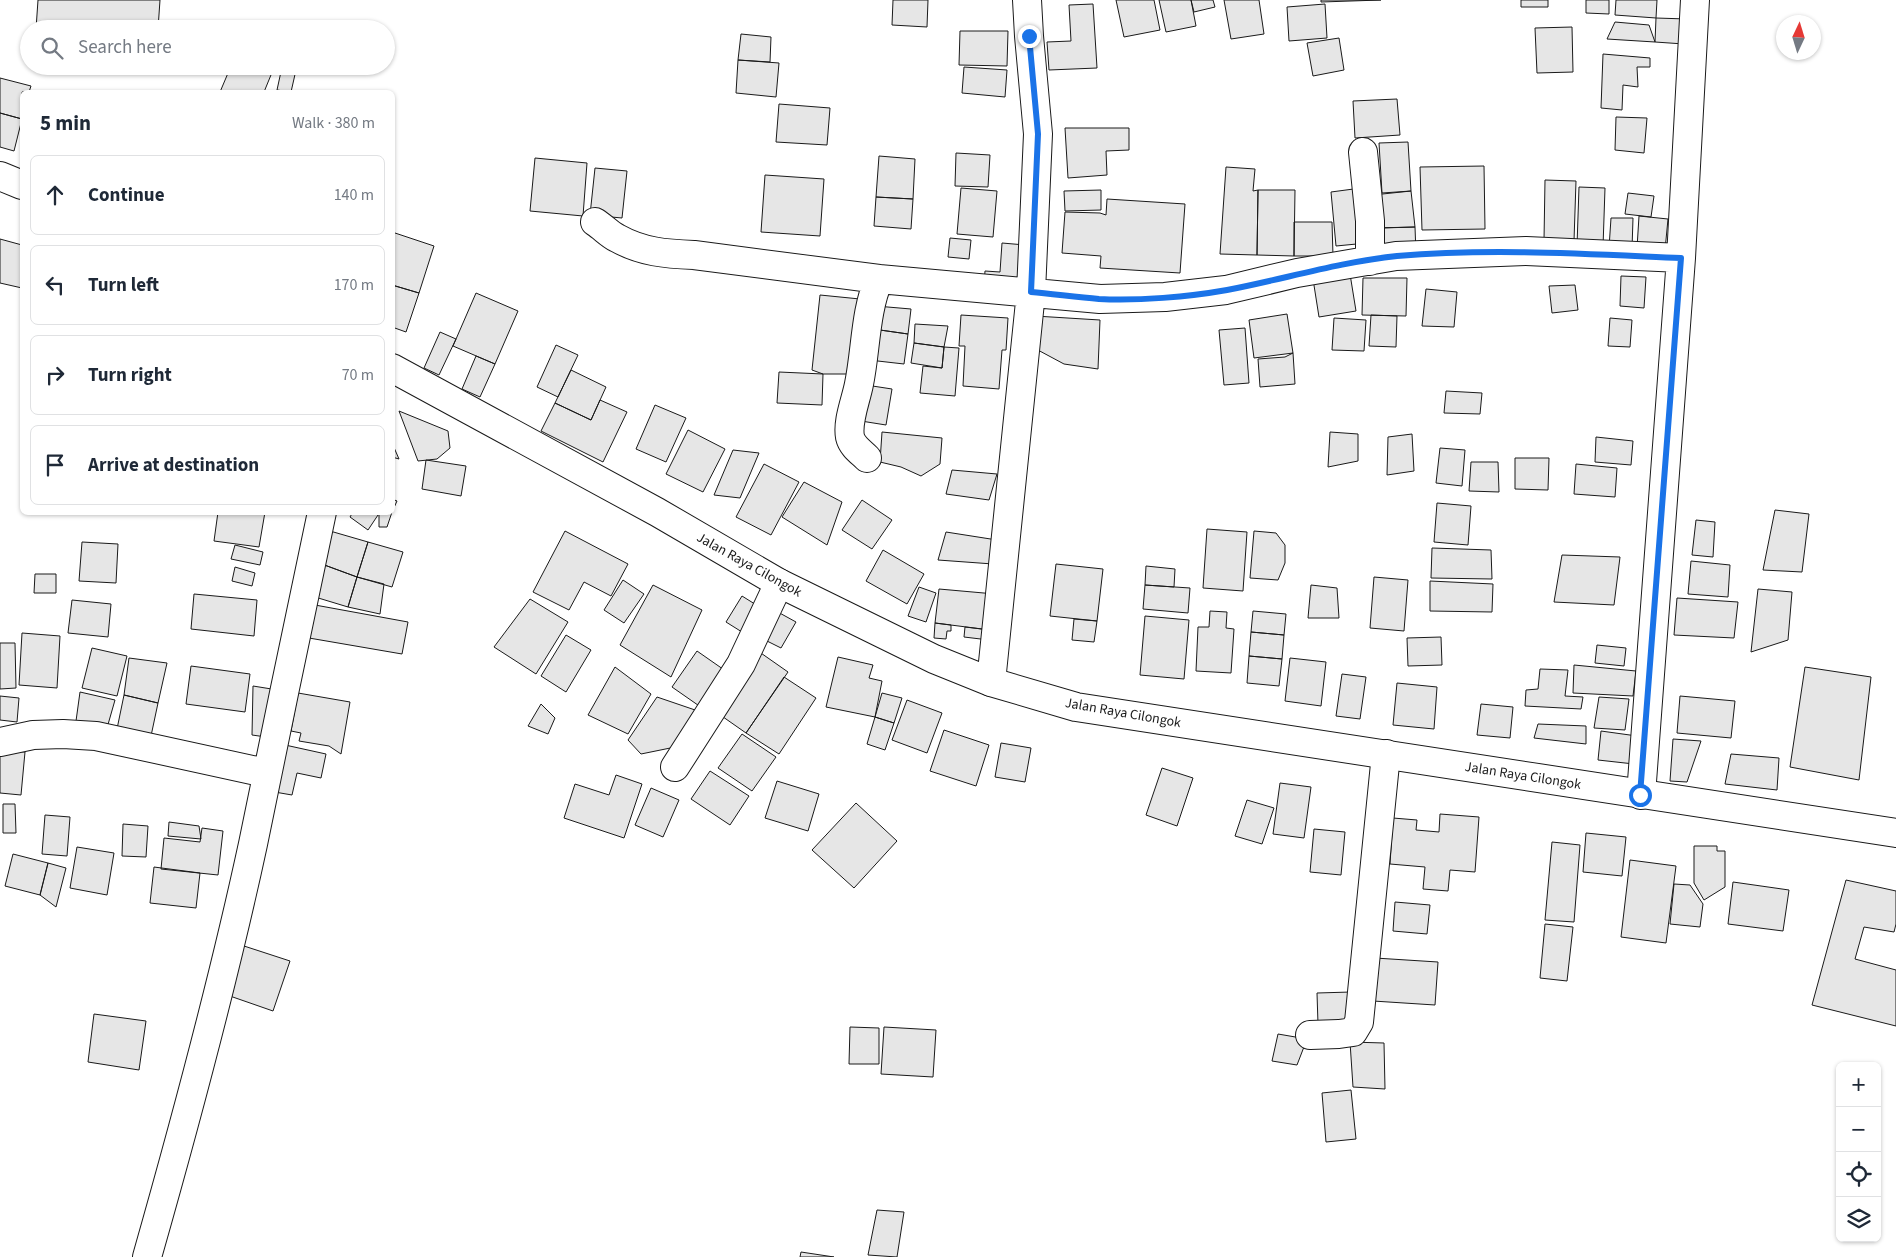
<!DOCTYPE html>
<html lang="en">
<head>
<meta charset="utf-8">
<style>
	:root { --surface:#fff; --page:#f6f6f7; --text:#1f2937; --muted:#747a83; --line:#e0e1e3 }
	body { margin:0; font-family:"Source Sans 3",sans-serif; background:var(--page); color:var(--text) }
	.controls { position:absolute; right:15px; bottom:15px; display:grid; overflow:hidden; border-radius:8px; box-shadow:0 1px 4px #0004 }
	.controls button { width:45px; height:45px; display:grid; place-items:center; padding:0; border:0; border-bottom:1px solid var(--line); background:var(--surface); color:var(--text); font:25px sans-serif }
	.compass { position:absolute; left:1776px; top:15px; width:45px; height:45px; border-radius:50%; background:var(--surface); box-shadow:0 1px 4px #0004; rotate:4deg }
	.stop { position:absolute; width:15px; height:15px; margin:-11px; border:4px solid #1a73e8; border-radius:50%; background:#fff }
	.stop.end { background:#1a73e8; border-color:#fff; box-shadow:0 1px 5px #0008 }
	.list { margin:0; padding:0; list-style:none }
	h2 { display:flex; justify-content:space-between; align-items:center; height:65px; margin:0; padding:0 20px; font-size:21px }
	h2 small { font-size:16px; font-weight:400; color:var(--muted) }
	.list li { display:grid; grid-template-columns:32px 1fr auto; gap:15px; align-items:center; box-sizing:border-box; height:80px; margin:0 10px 10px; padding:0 10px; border:1px solid var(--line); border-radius:8px }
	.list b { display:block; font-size:19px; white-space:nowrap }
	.list em { font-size:16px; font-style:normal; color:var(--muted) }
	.icon { flex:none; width:28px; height:28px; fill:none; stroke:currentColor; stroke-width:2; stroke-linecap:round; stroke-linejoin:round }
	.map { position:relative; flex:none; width:1896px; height:1257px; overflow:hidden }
	.search { position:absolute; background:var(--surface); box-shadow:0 1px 4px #0004; left:20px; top:20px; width:375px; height:55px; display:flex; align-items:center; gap:12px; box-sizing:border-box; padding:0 18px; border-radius:28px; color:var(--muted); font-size:19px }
	.panel { position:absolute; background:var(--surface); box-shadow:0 1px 4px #0004; left:20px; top:90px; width:375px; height:425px; border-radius:8px }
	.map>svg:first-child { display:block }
	.building { fill:#e6e6e6; stroke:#1a1a1a }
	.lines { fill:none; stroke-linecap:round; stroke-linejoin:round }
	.minor-casing { stroke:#1a1a1a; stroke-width:30 }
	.highway-casing { stroke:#1a1a1a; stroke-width:30 }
	.minor { stroke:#fff; stroke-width:28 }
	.highway { stroke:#fff; stroke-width:28 }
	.route { stroke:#1a73e8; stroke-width:6 }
	.labels { text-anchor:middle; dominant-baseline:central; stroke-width:4; stroke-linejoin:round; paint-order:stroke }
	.street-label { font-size:14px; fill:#1a1a1a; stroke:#fff }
</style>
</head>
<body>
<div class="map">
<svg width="1896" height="1257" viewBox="0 0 1896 1257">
	<rect width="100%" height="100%" fill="#fff"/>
	<path class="building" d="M 38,0 L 160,0 L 158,29 L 36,29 Z
		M 893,0 L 928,0 L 927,27 L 892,25 Z
		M 1116,0 L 1154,0 L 1160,30 L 1124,37 Z
		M 1159,0 L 1191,0 L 1196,26 L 1166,32 Z
		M 1191,0 L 1213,0 L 1215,7 L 1194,12 Z
		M 1224,0 L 1259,0 L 1264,34 L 1231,39 Z
		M 1321,0 L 1381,0 L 1321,2 Z
		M 1521,0 L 1548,0 L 1548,7 L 1521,7 Z
		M 1586,0 L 1609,0 L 1609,14 L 1586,13 Z
		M 1616,0 L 1657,0 L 1656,18 L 1615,15 Z
		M 1093,4 L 1097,68 L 1049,70 L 1047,42 L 1071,41 L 1069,5 Z
		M 1325,4 L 1327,38 L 1289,41 L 1287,7 Z
		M 1656,18 L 1687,19 L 1684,44 L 1655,42 Z
		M 1615,22 L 1649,25 L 1655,42 L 1607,39 Z
		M 1572,27 L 1573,72 L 1537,73 L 1535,28 Z
		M 960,31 L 1008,31 L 1007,66 L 959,65 Z
		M 741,34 L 771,37 L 770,62 L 738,60 Z
		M 1339,38 L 1344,70 L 1313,76 L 1307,43 Z
		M 1603,54 L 1650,58 L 1650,67 L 1637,67 L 1638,87 L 1623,85 L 1622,110 L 1601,108 Z
		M 738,60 L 779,63 L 776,97 L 736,93 Z
		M 124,66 L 155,66 L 155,68 Z
		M 231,66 L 263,66 L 273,70 L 264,92 L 220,92 Z
		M 282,67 L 296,70 L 291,92 L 277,90 Z
		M 964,67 L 1007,70 L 1005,97 L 962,93 Z
		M 0,78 L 31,86 L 29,92 L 22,92 L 22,119 L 0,113 Z
		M 1397,99 L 1400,135 L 1355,138 L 1353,101 Z
		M 779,104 L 830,108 L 827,145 L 776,142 Z
		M 0,113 L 22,119 L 14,151 L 0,147 Z
		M 1616,117 L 1647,118 L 1644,153 L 1615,150 Z
		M 1065,128 L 1129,128 L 1129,150 L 1106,151 L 1107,175 L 1068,178 Z
		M 1408,142 L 1411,191 L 1382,193 L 1379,143 Z
		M 956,153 L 990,155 L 988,187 L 955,186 Z
		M 879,156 L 915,159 L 913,199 L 876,197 Z
		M 535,158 L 587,163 L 583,216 L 530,211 Z
		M 1484,166 L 1485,229 L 1422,230 L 1420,167 Z
		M 1226,167 L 1255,169 L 1253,191 L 1258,190 L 1257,255 L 1220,254 Z
		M 595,168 L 627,171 L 622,218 L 590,215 Z
		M 765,175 L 824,179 L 820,236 L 761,232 Z
		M 1545,180 L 1576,181 L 1574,241 L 1544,240 Z
		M 1579,187 L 1605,188 L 1603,247 L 1577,246 Z
		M 961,188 L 997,191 L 993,237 L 957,234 Z
		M 1361,188 L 1367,243 L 1336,246 L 1331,192 Z
		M 1101,190 L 1101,210 L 1065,211 L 1064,191 Z
		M 1258,190 L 1295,190 L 1294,256 L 1257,255 Z
		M 1411,191 L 1415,227 L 1373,228 L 1373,195 Z
		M 1628,193 L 1654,196 L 1651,217 L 1625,214 Z
		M 876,197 L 913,199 L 911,229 L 874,226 Z
		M 1107,199 L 1185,204 L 1180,273 L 1100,268 L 1101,256 L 1062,253 L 1065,212 L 1100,213 L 1106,215 Z
		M 1639,216 L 1668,219 L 1665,250 L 1637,248 Z
		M 1611,218 L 1633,218 L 1632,249 L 1609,248 Z
		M 1294,222 L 1332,222 L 1333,256 L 1294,256 Z
		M 1415,227 L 1416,254 L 1376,256 L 1381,228 Z
		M 392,232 L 434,246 L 419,293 L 392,285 Z
		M 950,238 L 971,240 L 969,259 L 948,257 Z
		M 0,239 L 22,245 L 22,288 L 0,283 Z
		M 1002,243 L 1025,245 L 1021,288 L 984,285 L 985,271 L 1000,272 Z
		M 1350,274 L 1356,311 L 1319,317 L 1313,279 Z
		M 1621,276 L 1646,277 L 1644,308 L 1620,306 Z
		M 1363,278 L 1407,278 L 1406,316 L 1362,315 Z
		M 392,285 L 419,293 L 406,332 L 392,327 Z
		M 1575,285 L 1578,310 L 1552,313 L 1549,286 Z
		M 1426,289 L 1457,292 L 1454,327 L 1422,326 Z
		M 476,293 L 518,311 L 495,364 L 453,346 Z
		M 820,295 L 860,299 L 851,374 L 823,374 L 812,370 Z
		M 876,306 L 911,309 L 908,334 L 873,329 Z
		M 1287,314 L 1293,353 L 1254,358 L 1249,320 Z
		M 961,315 L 1008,318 L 1006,350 L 1002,350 L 999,389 L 963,386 L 965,346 L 959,346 Z
		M 1371,315 L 1397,316 L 1396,347 L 1369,346 Z
		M 1035,316 L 1100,320 L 1098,369 L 1064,364 L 1036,349 Z
		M 1334,318 L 1366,320 L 1364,351 L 1332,350 Z
		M 1610,318 L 1632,320 L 1630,347 L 1608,346 Z
		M 915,324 L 948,326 L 944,347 L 914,343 Z
		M 1245,328 L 1249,383 L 1224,385 L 1219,330 Z
		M 873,329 L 908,334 L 904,364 L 869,360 Z
		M 440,332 L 456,339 L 439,375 L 424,368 Z
		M 914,343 L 944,347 L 942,368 L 911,363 Z
		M 556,345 L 578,355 L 558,397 L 537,387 Z
		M 944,347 L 959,348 L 955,396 L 920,393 L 923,366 L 942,368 Z
		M 1293,353 L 1295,384 L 1260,387 L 1258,359 L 1285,357 Z
		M 476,356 L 495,364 L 480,397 L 462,389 Z
		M 571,370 L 606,387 L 591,420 L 555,403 Z
		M 779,372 L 823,374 L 822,405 L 777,403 Z
		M 866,385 L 892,389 L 886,425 L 861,421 Z
		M 1446,391 L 1482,393 L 1480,414 L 1444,413 Z
		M 600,400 L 627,412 L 603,462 L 541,431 L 555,403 L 591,420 Z
		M 655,405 L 686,418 L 666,462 L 636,449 Z
		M 399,411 L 448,431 L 450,448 L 437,459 L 418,461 Z
		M 688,430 L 725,449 L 703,492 L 666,474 Z
		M 882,432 L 942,438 L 940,464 L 921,476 L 901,467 L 880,462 Z
		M 1330,432 L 1358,434 L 1358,461 L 1328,467 Z
		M 1412,434 L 1414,471 L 1387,475 L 1388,437 Z
		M 1596,437 L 1633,441 L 1631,465 L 1595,462 Z
		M 392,443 L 399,459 L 392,457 Z
		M 1440,448 L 1465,450 L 1462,486 L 1436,483 Z
		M 733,450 L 759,453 L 740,498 L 714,495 Z
		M 1515,458 L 1549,458 L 1548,490 L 1515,489 Z
		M 426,460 L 466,466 L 461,496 L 422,489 Z
		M 1471,462 L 1498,462 L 1499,492 L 1469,491 Z
		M 764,464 L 799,482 L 771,535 L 736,517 Z
		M 1576,464 L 1617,468 L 1615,497 L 1574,494 Z
		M 952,470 L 997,474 L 989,500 L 946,494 Z
		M 804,482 L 842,502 L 827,545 L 782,517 Z
		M 392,499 L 397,501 L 392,512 Z
		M 862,500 L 892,520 L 872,549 L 842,530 Z
		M 1437,503 L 1471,506 L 1468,545 L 1434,542 Z
		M 1775,510 L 1809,514 L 1802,572 L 1763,570 Z
		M 218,512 L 265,512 L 259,547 L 214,541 Z
		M 353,512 L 374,512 L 378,515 L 368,530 L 350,517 Z
		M 375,512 L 392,512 L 387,527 L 379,527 L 379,515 Z
		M 1696,520 L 1715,522 L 1713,557 L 1692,555 Z
		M 1207,529 L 1247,532 L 1243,591 L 1203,588 Z
		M 330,531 L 368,542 L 357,577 L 319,563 Z
		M 565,531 L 628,564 L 611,596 L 584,582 L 569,610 L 533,592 Z
		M 1254,531 L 1276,533 L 1285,545 L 1285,563 L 1278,580 L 1250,578 Z
		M 946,532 L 997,540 L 993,564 L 938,560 Z
		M 82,542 L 118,544 L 116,583 L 79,581 Z
		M 368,542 L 403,552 L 392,587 L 357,577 Z
		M 235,545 L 263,552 L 260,565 L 231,559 Z
		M 1432,548 L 1491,550 L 1492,579 L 1431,578 Z
		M 883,550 L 924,574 L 907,604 L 866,581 Z
		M 1562,555 L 1620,557 L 1614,605 L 1554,602 Z
		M 1691,561 L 1730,565 L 1728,597 L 1688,594 Z
		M 319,563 L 357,577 L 348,607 L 315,597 Z
		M 1056,564 L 1103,569 L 1097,621 L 1050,616 Z
		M 1146,566 L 1175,569 L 1174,587 L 1145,585 Z
		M 235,567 L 255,573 L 252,586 L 232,581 Z
		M 35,574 L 56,574 L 56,593 L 34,593 Z
		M 357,577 L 384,584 L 380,614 L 348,607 Z
		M 1374,577 L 1408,580 L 1404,631 L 1370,628 Z
		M 623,580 L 644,594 L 624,623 L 604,610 Z
		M 1430,581 L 1493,584 L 1492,612 L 1430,611 Z
		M 653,585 L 702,610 L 671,677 L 620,645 Z
		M 1145,585 L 1190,588 L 1188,613 L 1143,609 Z
		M 1311,585 L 1337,588 L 1339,618 L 1308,618 Z
		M 919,587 L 936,593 L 926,622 L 908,616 Z
		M 939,589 L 995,594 L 990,630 L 935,623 Z
		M 1758,589 L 1792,592 L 1788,640 L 1751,652 Z
		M 194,594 L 257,600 L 254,636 L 191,629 Z
		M 742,596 L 758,606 L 742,632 L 726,622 Z
		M 1677,598 L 1738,602 L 1734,638 L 1674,635 Z
		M 530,599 L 568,622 L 536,674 L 494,647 Z
		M 72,600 L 111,604 L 108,637 L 68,633 Z
		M 315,605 L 408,622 L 402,654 L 309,638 Z
		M 776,611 L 796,622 L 781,648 L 761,638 Z
		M 1210,611 L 1227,612 L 1226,628 L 1234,629 L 1231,673 L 1196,671 L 1198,627 L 1209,627 Z
		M 1253,611 L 1286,614 L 1284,635 L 1251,632 Z
		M 1145,616 L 1189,620 L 1184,679 L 1140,675 Z
		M 1074,619 L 1097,621 L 1094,642 L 1072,640 Z
		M 935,623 L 951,625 L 951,631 L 947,631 L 946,639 L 934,638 Z
		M 965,627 L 990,630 L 989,640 L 964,637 Z
		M 1251,632 L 1284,635 L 1282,659 L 1249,656 Z
		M 22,633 L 60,636 L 57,688 L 19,685 Z
		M 566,635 L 591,650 L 566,692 L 541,676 Z
		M 1441,637 L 1442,665 L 1408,666 L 1407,638 Z
		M 0,643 L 15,643 L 16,688 L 0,689 Z
		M 1597,645 L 1626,648 L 1624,666 L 1595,663 Z
		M 92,648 L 127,656 L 117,696 L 82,688 Z
		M 697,651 L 730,674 L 705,710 L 672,687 Z
		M 758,651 L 788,672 L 746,733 L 716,712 Z
		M 1249,656 L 1282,659 L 1279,686 L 1247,683 Z
		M 838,657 L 873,665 L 869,678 L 882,681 L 875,717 L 826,707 Z
		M 129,658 L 167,663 L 158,703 L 124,695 Z
		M 1290,658 L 1326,662 L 1321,706 L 1285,701 Z
		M 1574,665 L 1636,671 L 1633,696 L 1573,693 Z
		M 191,666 L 250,674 L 245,712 L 186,704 Z
		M 615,667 L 651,694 L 628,734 L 588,715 Z
		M 1805,667 L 1871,677 L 1859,780 L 1790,767 Z
		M 1540,669 L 1568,670 L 1565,696 L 1583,697 L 1581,709 L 1525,706 L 1526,690 L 1538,689 Z
		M 1342,674 L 1366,677 L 1360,719 L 1336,716 Z
		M 784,677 L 816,698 L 779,754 L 746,733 Z
		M 1397,683 L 1437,687 L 1434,729 L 1393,725 Z
		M 253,686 L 284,691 L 273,738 L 252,735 Z
		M 80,692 L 115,700 L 107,728 L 76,721 Z
		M 298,693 L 350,702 L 341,754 L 329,746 L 299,741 L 301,733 L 291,731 Z
		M 882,693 L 902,698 L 894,723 L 875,717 Z
		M 124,695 L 158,703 L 151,736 L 117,729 Z
		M 0,696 L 19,698 L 17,722 L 0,720 Z
		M 1680,696 L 1735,701 L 1731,738 L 1677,733 Z
		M 657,697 L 701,712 L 685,745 L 641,754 L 628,740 Z
		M 1599,697 L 1629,699 L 1625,730 L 1594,728 Z
		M 907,700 L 942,713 L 927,753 L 892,740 Z
		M 541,704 L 555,718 L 548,734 L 528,726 Z
		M 1481,704 L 1513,707 L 1510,738 L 1477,735 Z
		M 875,717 L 894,723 L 885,750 L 867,744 Z
		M 1538,724 L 1586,726 L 1586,744 L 1534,738 Z
		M 944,730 L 989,745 L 976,786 L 930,771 Z
		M 1601,731 L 1637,736 L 1634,764 L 1598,760 Z
		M 742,734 L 776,757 L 752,791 L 718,768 Z
		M 1673,739 L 1701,741 L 1687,782 L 1670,781 Z
		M 276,743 L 326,754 L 321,778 L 297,773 L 292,795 L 263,790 Z
		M 1001,743 L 1031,748 L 1025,782 L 995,777 Z
		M 0,750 L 25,752 L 21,795 L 0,793 Z
		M 1731,754 L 1779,758 L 1777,790 L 1725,784 Z
		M 1162,768 L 1193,778 L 1177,826 L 1146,815 Z
		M 710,771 L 749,796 L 730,825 L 691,799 Z
		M 616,775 L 642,784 L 624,838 L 564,818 L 575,784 L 609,795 Z
		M 777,781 L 819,794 L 808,831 L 765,818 Z
		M 1280,783 L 1311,787 L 1304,838 L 1273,834 Z
		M 651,788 L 679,800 L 663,837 L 635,825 Z
		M 1247,800 L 1274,808 L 1262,844 L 1235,836 Z
		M 856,803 L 897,841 L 854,888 L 812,850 Z
		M 3,804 L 15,804 L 16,833 L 3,833 Z
		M 1440,814 L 1479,817 L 1475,872 L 1450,870 L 1448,891 L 1423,889 L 1425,867 L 1390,864 L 1393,818 L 1417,820 L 1416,830 L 1439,832 Z
		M 45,815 L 70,817 L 67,856 L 42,854 Z
		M 169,822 L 199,826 L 201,839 L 168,836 Z
		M 123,824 L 148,826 L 146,857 L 122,856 Z
		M 202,828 L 223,831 L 218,875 L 161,869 L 164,838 L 200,842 Z
		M 1314,829 L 1345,832 L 1341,875 L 1310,872 Z
		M 1586,833 L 1626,837 L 1622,876 L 1583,872 Z
		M 1552,842 L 1580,845 L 1574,922 L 1545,920 Z
		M 1694,846 L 1717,846 L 1717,851 L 1725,851 L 1725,887 L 1704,900 L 1694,883 Z
		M 77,847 L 114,853 L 107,895 L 70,888 Z
		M 13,854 L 48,863 L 40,895 L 5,886 Z
		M 1630,860 L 1676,866 L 1666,943 L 1621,937 Z
		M 48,863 L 66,868 L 56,907 L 40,895 Z
		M 154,867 L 200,873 L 196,908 L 150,903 Z
		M 1846,880 L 1896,891 L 1896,924 L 1894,932 L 1864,927 L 1855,959 L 1896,970 L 1896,1026 L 1812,1005 Z
		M 1733,882 L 1789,890 L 1783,931 L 1728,924 Z
		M 1674,884 L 1690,885 L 1703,904 L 1700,927 L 1670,924 Z
		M 1395,902 L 1430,905 L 1427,934 L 1393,931 Z
		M 1545,924 L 1573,927 L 1567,981 L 1540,978 Z
		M 244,946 L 290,961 L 273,1011 L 227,995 Z
		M 1375,958 L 1438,962 L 1435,1005 L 1373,1001 Z
		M 1351,992 L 1352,1023 L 1318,1024 L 1317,993 Z
		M 94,1014 L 146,1021 L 139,1070 L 88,1062 Z
		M 850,1027 L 879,1028 L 879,1064 L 849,1064 Z
		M 884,1027 L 936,1030 L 933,1077 L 881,1074 Z
		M 1278,1034 L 1307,1039 L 1297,1065 L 1272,1061 Z
		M 1350,1042 L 1384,1043 L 1385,1089 L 1353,1087 Z
		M 1351,1090 L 1356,1139 L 1326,1142 L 1322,1093 Z
		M 877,1210 L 904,1212 L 897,1257 L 868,1255 Z
		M 801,1252 L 834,1257 L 800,1257 Z"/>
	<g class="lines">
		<g class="minor-casing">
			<path id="minor" d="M 1363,152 L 1370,221 L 1370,261
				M 595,222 C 603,227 609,234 617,238 C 642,252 666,254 694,255 L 879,279
				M 867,458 C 861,452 852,446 850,437 C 847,421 856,400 859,384 C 866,350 865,311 879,279 L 1100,299 L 1165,297 L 1226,290 L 1297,273 L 1396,256 L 1526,251 L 1681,258
				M 991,682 L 1031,292 L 1038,134 L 1029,36 L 1027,0
				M 0,742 L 33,735 L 63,734 L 96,736 L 266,773
				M 675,767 L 741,664 L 779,583
				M 1641,795 L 1681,258 L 1695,0
				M 1310,1035 L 1339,1034 L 1353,1032 L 1359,1022 L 1386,754
				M 147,1257 C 186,1120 223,983 253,844 C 276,733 298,623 322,512"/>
		</g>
		<g class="highway-casing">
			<path id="highway" d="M 0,176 L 22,185
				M 392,368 L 657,512 L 779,583 L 934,659 L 991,682 L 1076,707 L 1896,833"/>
		</g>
		<use href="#minor" class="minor"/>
		<use href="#highway" class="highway"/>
	</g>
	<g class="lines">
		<path class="route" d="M 1029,36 L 1038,134 L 1031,292 C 1053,294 1076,297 1099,299 C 1138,301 1188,297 1227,290 C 1284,279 1340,262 1397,256 C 1492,248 1586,254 1681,258 L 1640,795"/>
	</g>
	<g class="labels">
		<g class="street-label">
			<text transform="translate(749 565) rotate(29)">Jalan Raya Cilongok</text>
			<text transform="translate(1123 713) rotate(10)">Jalan Raya Cilongok</text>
			<text transform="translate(1523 776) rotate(9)">Jalan Raya Cilongok</text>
		</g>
	</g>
</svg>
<div class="controls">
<button>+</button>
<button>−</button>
<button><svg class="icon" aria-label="locate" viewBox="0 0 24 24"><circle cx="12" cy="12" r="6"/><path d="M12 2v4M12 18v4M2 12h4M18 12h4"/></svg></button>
<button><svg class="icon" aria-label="layers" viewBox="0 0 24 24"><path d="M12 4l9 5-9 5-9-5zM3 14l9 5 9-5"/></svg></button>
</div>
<svg class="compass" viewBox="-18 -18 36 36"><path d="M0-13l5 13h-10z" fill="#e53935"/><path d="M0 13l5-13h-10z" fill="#747a83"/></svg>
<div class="stop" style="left:1640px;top:795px"></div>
<div class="stop end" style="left:1029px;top:36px"></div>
<div class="search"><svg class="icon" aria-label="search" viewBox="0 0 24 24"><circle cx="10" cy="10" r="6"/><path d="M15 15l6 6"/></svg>Search here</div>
<section class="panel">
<h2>5 min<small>Walk · 380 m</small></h2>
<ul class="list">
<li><svg class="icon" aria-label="ahead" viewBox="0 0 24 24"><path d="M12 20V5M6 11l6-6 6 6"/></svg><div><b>Continue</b></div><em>140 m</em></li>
<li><svg class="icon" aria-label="left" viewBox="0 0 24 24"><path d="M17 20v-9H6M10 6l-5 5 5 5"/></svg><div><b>Turn left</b></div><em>170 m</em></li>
<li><svg class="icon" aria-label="right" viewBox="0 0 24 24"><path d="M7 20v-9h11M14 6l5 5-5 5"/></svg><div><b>Turn right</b></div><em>70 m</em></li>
<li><svg class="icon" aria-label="arrive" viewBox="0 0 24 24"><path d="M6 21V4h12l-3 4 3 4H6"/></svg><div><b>Arrive at destination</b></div></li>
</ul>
</section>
</div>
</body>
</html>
